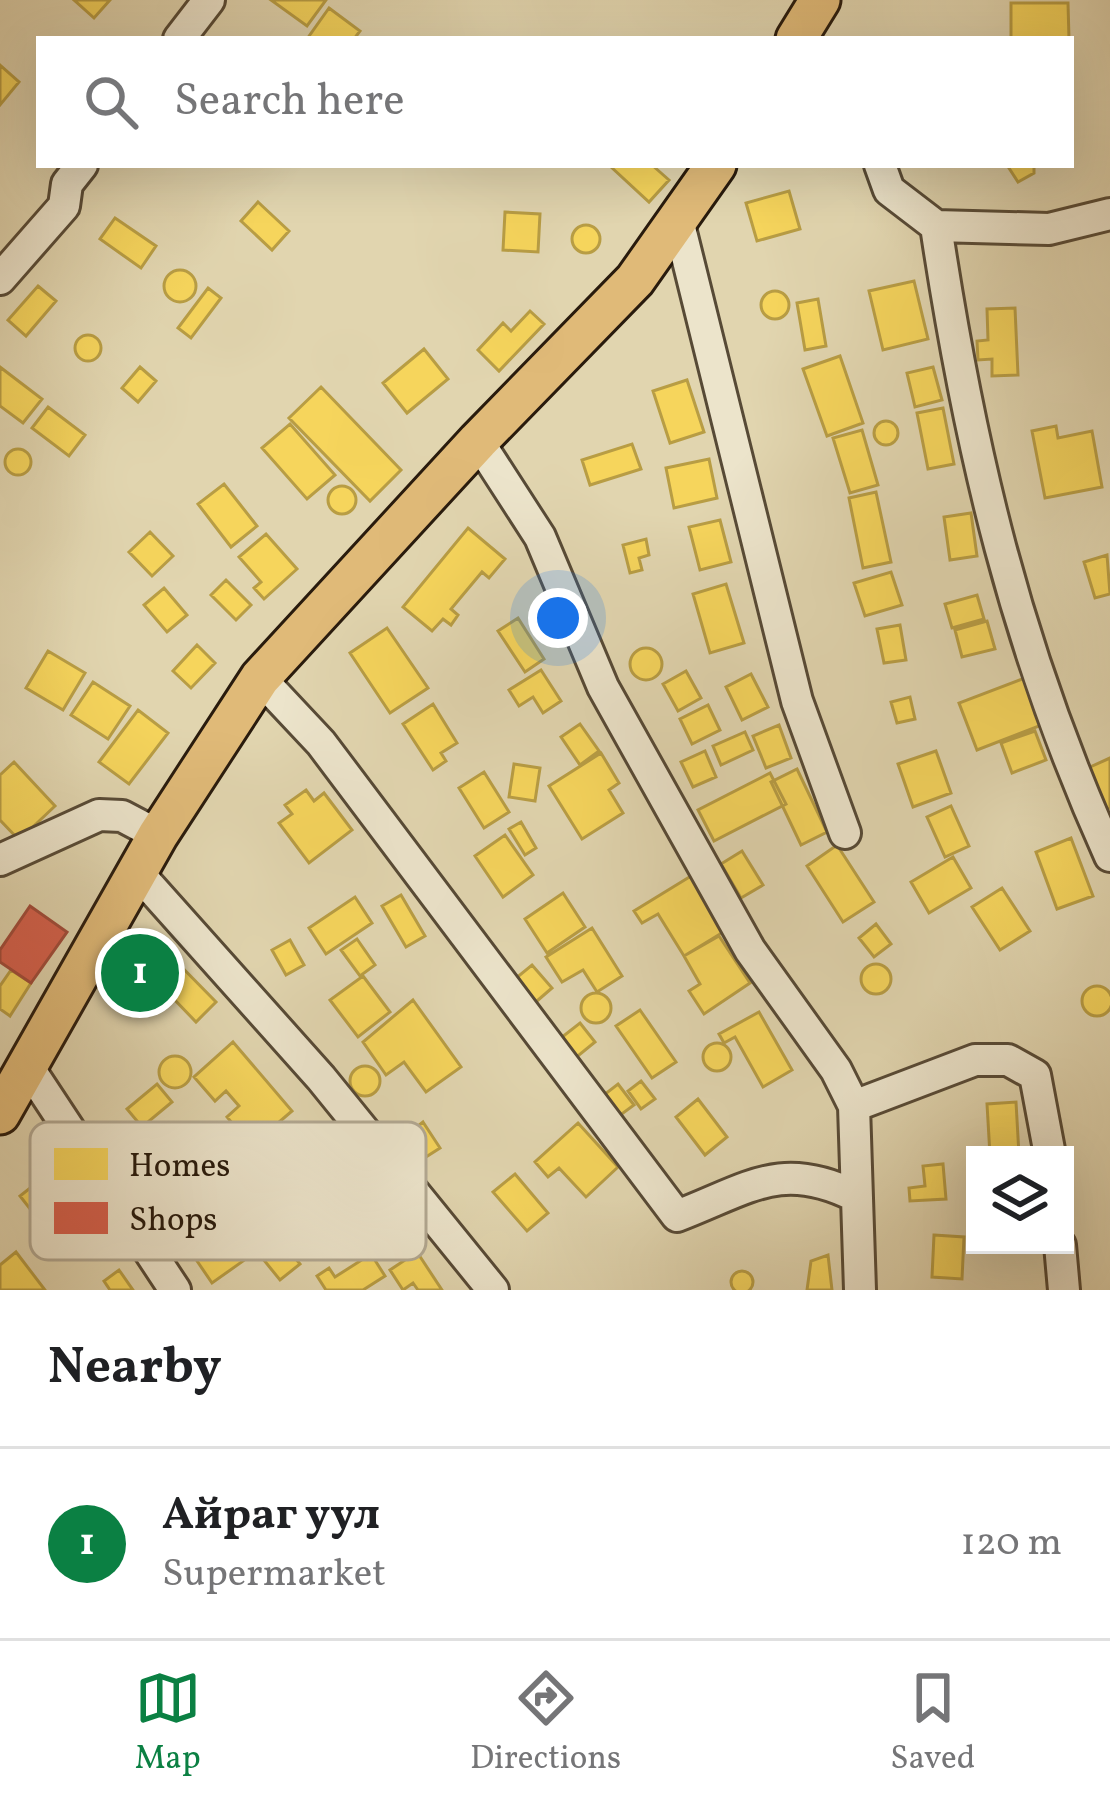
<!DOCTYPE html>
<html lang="en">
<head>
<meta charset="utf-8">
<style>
	:root { --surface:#fff; --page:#f2f2f2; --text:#202124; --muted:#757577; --line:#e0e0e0; --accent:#0b8043 }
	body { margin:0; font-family:Vollkorn,serif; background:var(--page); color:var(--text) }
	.controls { position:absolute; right:36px; bottom:36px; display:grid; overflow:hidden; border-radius:0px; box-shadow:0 12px 48px #0002 }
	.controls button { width:108px; height:108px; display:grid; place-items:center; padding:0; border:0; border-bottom:3px solid var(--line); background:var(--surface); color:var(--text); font:60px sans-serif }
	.you { position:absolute; left:558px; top:618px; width:42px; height:42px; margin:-30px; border:9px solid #fff; border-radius:50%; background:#1a73e8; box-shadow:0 0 0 18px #1a73e833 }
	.badge { display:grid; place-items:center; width:78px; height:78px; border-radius:50%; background:var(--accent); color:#fff; font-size:39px; font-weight:700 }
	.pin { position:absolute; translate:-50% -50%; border:6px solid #fff; box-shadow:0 3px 12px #0006 }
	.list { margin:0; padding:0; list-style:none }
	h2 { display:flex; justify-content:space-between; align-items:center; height:156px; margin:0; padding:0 48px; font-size:51px }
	h2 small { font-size:39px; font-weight:400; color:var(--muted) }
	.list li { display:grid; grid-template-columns:78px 1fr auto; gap:36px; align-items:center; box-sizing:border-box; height:192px; padding:0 48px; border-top:3px solid var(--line) }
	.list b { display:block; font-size:45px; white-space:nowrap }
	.list p { margin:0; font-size:39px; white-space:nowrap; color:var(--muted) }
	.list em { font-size:39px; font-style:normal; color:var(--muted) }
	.icon { flex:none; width:66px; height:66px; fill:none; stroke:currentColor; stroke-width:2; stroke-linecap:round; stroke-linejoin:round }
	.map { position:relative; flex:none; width:1110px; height:1290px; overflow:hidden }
	.search { position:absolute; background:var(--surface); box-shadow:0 12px 48px #0002; left:36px; right:36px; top:36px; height:132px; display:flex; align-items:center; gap:30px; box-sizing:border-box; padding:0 42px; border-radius:0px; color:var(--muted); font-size:45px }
	.sheet { height:348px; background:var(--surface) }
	nav { display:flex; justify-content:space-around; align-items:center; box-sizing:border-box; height:168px; border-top:3px solid var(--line); background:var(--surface); font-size:33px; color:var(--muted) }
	nav a { display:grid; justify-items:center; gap:6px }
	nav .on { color:var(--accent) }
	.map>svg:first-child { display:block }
	.homes { fill:#f6d55c; stroke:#b89d44; stroke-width:3 }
	.shops { fill:#d6604d; stroke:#a24b3a; stroke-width:3 }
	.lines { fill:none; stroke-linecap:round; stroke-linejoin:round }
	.minor-casing { stroke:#574a36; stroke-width:36 }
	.major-casing { stroke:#291b0d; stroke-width:45 }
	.minor { stroke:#ece4cb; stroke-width:30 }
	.major { stroke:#e0ba78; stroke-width:39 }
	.key { fill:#ece4cb; stroke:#b2a892; stroke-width:3 }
	.key-label { font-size:33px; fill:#291b0d }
</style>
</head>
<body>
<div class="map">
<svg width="1110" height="1290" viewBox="0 0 1110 1290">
	<rect width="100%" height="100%" fill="#e1d5af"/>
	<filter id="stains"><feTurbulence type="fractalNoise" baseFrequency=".00167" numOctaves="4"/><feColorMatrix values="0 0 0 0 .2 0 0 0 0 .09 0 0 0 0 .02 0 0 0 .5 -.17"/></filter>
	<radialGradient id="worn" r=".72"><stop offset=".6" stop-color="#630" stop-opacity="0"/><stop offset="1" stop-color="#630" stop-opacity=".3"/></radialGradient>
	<path class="homes" d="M 74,0 L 110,0 L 94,18 Z
		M 271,0 L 326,0 L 307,26 Z
		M 1011,3 L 1068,3 L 1069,39 L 1011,39 Z
		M 329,8 L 360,31 L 354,39 L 307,39 Z
		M 0,65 L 19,82 L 0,105 Z
		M 652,165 L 669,180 L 649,202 L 610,166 Z
		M 1007,165 L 1034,165 L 1034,173 L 1018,182 Z
		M 789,191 L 800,229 L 757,241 L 746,203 Z
		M 258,202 L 289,231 L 272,250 L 241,221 Z
		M 505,212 L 540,214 L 538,252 L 503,250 Z
		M 115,218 L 156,246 L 141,268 L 100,239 Z
		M572 239a14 14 0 1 1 28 0a14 14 0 1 1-28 0Z
		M164 286a16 16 0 1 1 32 0a16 16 0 1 1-32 0Z
		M 914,281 L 928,339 L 883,350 L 869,291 Z
		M 38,286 L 56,301 L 26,336 L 8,320 Z
		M 208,288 L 221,298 L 191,338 L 178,328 Z
		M761 305a14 14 0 1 1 28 0a14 14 0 1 1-28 0Z
		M 818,299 L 826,346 L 805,350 L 797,303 Z
		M 1015,308 L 1018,375 L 992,376 L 992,359 L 978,360 L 977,341 L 988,340 L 987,309 Z
		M 530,311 L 544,324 L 499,371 L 478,350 L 503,323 L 511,331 Z
		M75 348a13 13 0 1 1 26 0a13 13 0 1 1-26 0Z
		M 424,349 L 448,379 L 407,413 L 383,383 Z
		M 840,356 L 863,423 L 827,436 L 803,369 Z
		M 0,367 L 42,399 L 23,423 L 0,406 Z
		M 140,367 L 156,381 L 138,402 L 122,388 Z
		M 933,367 L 942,400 L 915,407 L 907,373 Z
		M 687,380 L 704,432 L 670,443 L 653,391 Z
		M 321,387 L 401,470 L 370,501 L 289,418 Z
		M 48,407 L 85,435 L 69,456 L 32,428 Z
		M 943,408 L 954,464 L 928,469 L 917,413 Z
		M874 433a12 12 0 1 1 24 0a12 12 0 1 1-24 0Z
		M 290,424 L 335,475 L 307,499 L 262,448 Z
		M 1056,426 L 1058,438 L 1092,431 L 1102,487 L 1045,498 L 1032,431 Z
		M 862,430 L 878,485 L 850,493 L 833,438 Z
		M 632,444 L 641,469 L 590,485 L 582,460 Z
		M5 462a13 13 0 1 1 26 0a13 13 0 1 1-26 0Z
		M 709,459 L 717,498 L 674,508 L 666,468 Z
		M 224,484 L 257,526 L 231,547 L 198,504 Z
		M328 500a14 14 0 1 1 28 0a14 14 0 1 1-28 0Z
		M 876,492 L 891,562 L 863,568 L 849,498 Z
		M 971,513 L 977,556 L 950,560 L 944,517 Z
		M 720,520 L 731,562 L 700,570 L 689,527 Z
		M 468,528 L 505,559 L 489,578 L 482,572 L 451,609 L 458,615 L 451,625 L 443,619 L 432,631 L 403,607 Z
		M 150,532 L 173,556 L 152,576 L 129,552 Z
		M 266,534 L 297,569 L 264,599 L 254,588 L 261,582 L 239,557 Z
		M 646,539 L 649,555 L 639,558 L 642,570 L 630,573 L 623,545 Z
		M 1107,555 L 1110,594 L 1095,598 L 1084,562 Z
		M 891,572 L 902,605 L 865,616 L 854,583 Z
		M 226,580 L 251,605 L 236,620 L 211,595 Z
		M 726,584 L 744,643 L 710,653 L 693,594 Z
		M 164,588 L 187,615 L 167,632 L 144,605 Z
		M 977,595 L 984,619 L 952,628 L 945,604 Z
		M 518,618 L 544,659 L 525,672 L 498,631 Z
		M 987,621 L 995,649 L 962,657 L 955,630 Z
		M 900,625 L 906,660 L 884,663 L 877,629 Z
		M 387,628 L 428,688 L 390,713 L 350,653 Z
		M 197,645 L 215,663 L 191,688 L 173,671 Z
		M630 664a16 16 0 1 1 32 0a16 16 0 1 1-32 0Z
		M 48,651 L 85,673 L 63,710 L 26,688 Z
		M 541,670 L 561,701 L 543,713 L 533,697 L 519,706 L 509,690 Z
		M 686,671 L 701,698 L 678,711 L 663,684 Z
		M 751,674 L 768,707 L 742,720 L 726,687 Z
		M 1030,676 L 1047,723 L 977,750 L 959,703 Z
		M 93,682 L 130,706 L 108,739 L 71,715 Z
		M 910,697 L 915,719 L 897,723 L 891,702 Z
		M 433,704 L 457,743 L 441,753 L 446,761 L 433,770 L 403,724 Z
		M 708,705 L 720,730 L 692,744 L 680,719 Z
		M 138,710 L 168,733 L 129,784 L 99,762 Z
		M 580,724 L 599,751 L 580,765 L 561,737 Z
		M 779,725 L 791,758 L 766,768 L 753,736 Z
		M 1035,731 L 1046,760 L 1012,773 L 1001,743 Z
		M 745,732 L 753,750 L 721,765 L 713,746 Z
		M 705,751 L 716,777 L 693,787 L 681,762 Z
		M 936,751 L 951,793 L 913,807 L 898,764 Z
		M 601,753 L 619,783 L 609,790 L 623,813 L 582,839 L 549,786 Z
		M 1110,758 L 1110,808 L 1107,809 L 1088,768 Z
		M 14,762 L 55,806 L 19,840 L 0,820 L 0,775 Z
		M 514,764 L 540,768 L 535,801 L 509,797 Z
		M 797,769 L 827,832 L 801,845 L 771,782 Z
		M 484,772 L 509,812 L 484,828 L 459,788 Z
		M 770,773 L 786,804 L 714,841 L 698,810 Z
		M 306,790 L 314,801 L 324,793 L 352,830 L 309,863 L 279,823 L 292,814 L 285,805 Z
		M 951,806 L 969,846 L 945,857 L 927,817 Z
		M 521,822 L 536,848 L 525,855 L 509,829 Z
		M 505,835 L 533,875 L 503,897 L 475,856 Z
		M 1071,838 L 1093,896 L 1057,909 L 1036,852 Z
		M 837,845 L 874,902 L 843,922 L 807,866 Z
		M 742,851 L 763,885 L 741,898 L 721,864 Z
		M 953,857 L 971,888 L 929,913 L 911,882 Z
		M 691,876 L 725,931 L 684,956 L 658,914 L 642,923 L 634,911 Z
		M 1002,888 L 1030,931 L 1000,950 L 972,907 Z
		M 563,893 L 585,927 L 547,953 L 525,919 Z
		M 401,895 L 425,936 L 406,947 L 382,906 Z
		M 355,897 L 372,923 L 326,954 L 309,928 Z
		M 876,924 L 891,944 L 874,957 L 859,938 Z
		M 592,928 L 622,976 L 597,992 L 583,970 L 562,982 L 546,957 Z
		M 719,936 L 750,983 L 704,1014 L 689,991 L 700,984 L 684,956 Z
		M 357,939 L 375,965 L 360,976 L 341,950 Z
		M 290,940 L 304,965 L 286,975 L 272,950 Z
		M 165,950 L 216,1002 L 196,1022 L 145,969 Z
		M861 979a15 15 0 1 1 30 0a15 15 0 1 1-30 0Z
		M 532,965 L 552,988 L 530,1007 L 510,983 Z
		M 11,970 L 31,983 L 10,1016 L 0,1009 L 0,986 Z
		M 363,976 L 390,1012 L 358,1037 L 330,1000 Z
		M1082 1001a15 15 0 1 1 30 0a15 15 0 1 1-30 0Z
		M581 1008a15 15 0 1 1 30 0a15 15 0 1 1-30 0Z
		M 413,1000 L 461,1067 L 426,1092 L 404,1062 L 386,1075 L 363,1042 Z
		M 640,1010 L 676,1062 L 652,1078 L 616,1026 Z
		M 759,1012 L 792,1070 L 763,1087 L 735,1037 L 724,1043 L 719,1034 Z
		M 580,1023 L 595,1042 L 573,1060 L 557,1041 Z
		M 233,1042 L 292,1111 L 251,1146 L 227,1117 L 239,1106 L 226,1091 L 215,1101 L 194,1077 Z
		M703 1057a14 14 0 1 1 28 0a14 14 0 1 1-28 0Z
		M159 1072a16 16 0 1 1 32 0a16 16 0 1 1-32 0Z
		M350 1081a15 15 0 1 1 30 0a15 15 0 1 1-30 0Z
		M 641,1081 L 655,1099 L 641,1109 L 628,1091 Z
		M 157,1084 L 172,1102 L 142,1127 L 127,1109 Z
		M 618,1084 L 634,1105 L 615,1119 L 600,1098 Z
		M 698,1099 L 727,1137 L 705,1155 L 676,1117 Z
		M 1016,1102 L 1019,1155 L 990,1155 L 987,1104 Z
		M 423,1122 L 440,1148 L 415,1164 L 399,1141 Z
		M 578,1123 L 618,1167 L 586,1197 L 559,1168 L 548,1177 L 535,1162 Z
		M 943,1164 L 946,1199 L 910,1201 L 909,1188 L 925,1186 L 923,1166 Z
		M 48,1174 L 69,1202 L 41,1223 L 20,1196 Z
		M 515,1174 L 548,1213 L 527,1231 L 493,1192 Z
		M 242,1193 L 274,1239 L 212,1283 L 195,1258 L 204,1252 L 198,1243 L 225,1224 L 216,1212 Z
		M 276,1234 L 300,1264 L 280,1280 L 255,1249 Z
		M 934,1235 L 964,1237 L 962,1279 L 932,1277 Z
		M 16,1252 L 45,1290 L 0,1290 L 0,1265 Z
		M 417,1252 L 442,1290 L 418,1290 L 413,1283 L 403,1290 L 390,1270 Z
		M 371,1254 L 385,1276 L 363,1290 L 326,1290 L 317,1276 L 329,1268 L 335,1277 Z
		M 828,1255 L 832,1290 L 807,1290 L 811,1261 Z
		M 119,1270 L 133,1290 L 110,1290 L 104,1281 Z
		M731 1282a11 11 0 1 1 22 0a11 11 0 1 1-22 0Z"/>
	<path class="shops" d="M 30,906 L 67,932 L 31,983 L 0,962 L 0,950 Z"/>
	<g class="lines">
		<g class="minor-casing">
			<path id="minor" d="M 179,39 L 209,0
				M 880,165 L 889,190 L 936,226 C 970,452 1016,648 1110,856
				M 679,224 L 797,701 L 845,833
				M 936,226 L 1049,229 L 1110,214
				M 0,279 L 64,206 L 67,184 L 82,165
				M 478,441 L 540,537 L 603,687 L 750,950 L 836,1070 L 854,1106 L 860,1290
				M 260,678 L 321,743 L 677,1216 C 748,1189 781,1159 855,1196
				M 0,860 L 99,815 L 122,816 L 158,835
				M 137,872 L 321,1078 L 493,1290
				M 26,1064 L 175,1290
				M 854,1106 L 975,1060 L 1008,1060 L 1035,1075 L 1050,1155
				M 1060,1245 L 1064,1290"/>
		</g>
		<g class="major-casing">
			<path id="major" d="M 796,39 L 820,0
				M 0,1114 L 158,835 L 260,678 L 478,441 L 635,280 L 716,165"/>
		</g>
		<use href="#minor" class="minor"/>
		<use href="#major" class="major"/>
	</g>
	<rect x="30" y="1122" width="396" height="138" rx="18" class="key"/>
	<rect x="54" y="1148" width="54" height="32" fill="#f6d55c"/>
	<rect x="54" y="1202" width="54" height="32" fill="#d6604d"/>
	<g class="key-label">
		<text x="129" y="1176">Homes</text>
		<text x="129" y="1230">Shops</text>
	</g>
	<rect width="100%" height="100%" filter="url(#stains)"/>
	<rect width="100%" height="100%" fill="url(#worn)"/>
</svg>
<div class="controls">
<button><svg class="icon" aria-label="layers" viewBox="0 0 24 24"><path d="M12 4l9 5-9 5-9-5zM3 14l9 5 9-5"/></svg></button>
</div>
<div class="you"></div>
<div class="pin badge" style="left:140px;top:973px">1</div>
<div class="search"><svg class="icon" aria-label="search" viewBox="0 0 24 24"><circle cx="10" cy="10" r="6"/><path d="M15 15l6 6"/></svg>Search here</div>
</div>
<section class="sheet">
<h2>Nearby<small></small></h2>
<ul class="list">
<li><span class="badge">1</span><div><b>Айраг уул</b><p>Supermarket</p></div><em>120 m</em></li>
</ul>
</section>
<nav>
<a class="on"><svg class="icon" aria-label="map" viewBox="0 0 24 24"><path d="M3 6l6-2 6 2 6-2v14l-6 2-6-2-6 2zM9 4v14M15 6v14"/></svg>Map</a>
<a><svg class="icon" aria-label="directions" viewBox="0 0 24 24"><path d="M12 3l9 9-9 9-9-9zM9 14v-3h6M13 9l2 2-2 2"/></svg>Directions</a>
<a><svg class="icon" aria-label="saved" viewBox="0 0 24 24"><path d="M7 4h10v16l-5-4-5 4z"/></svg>Saved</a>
</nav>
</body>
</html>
